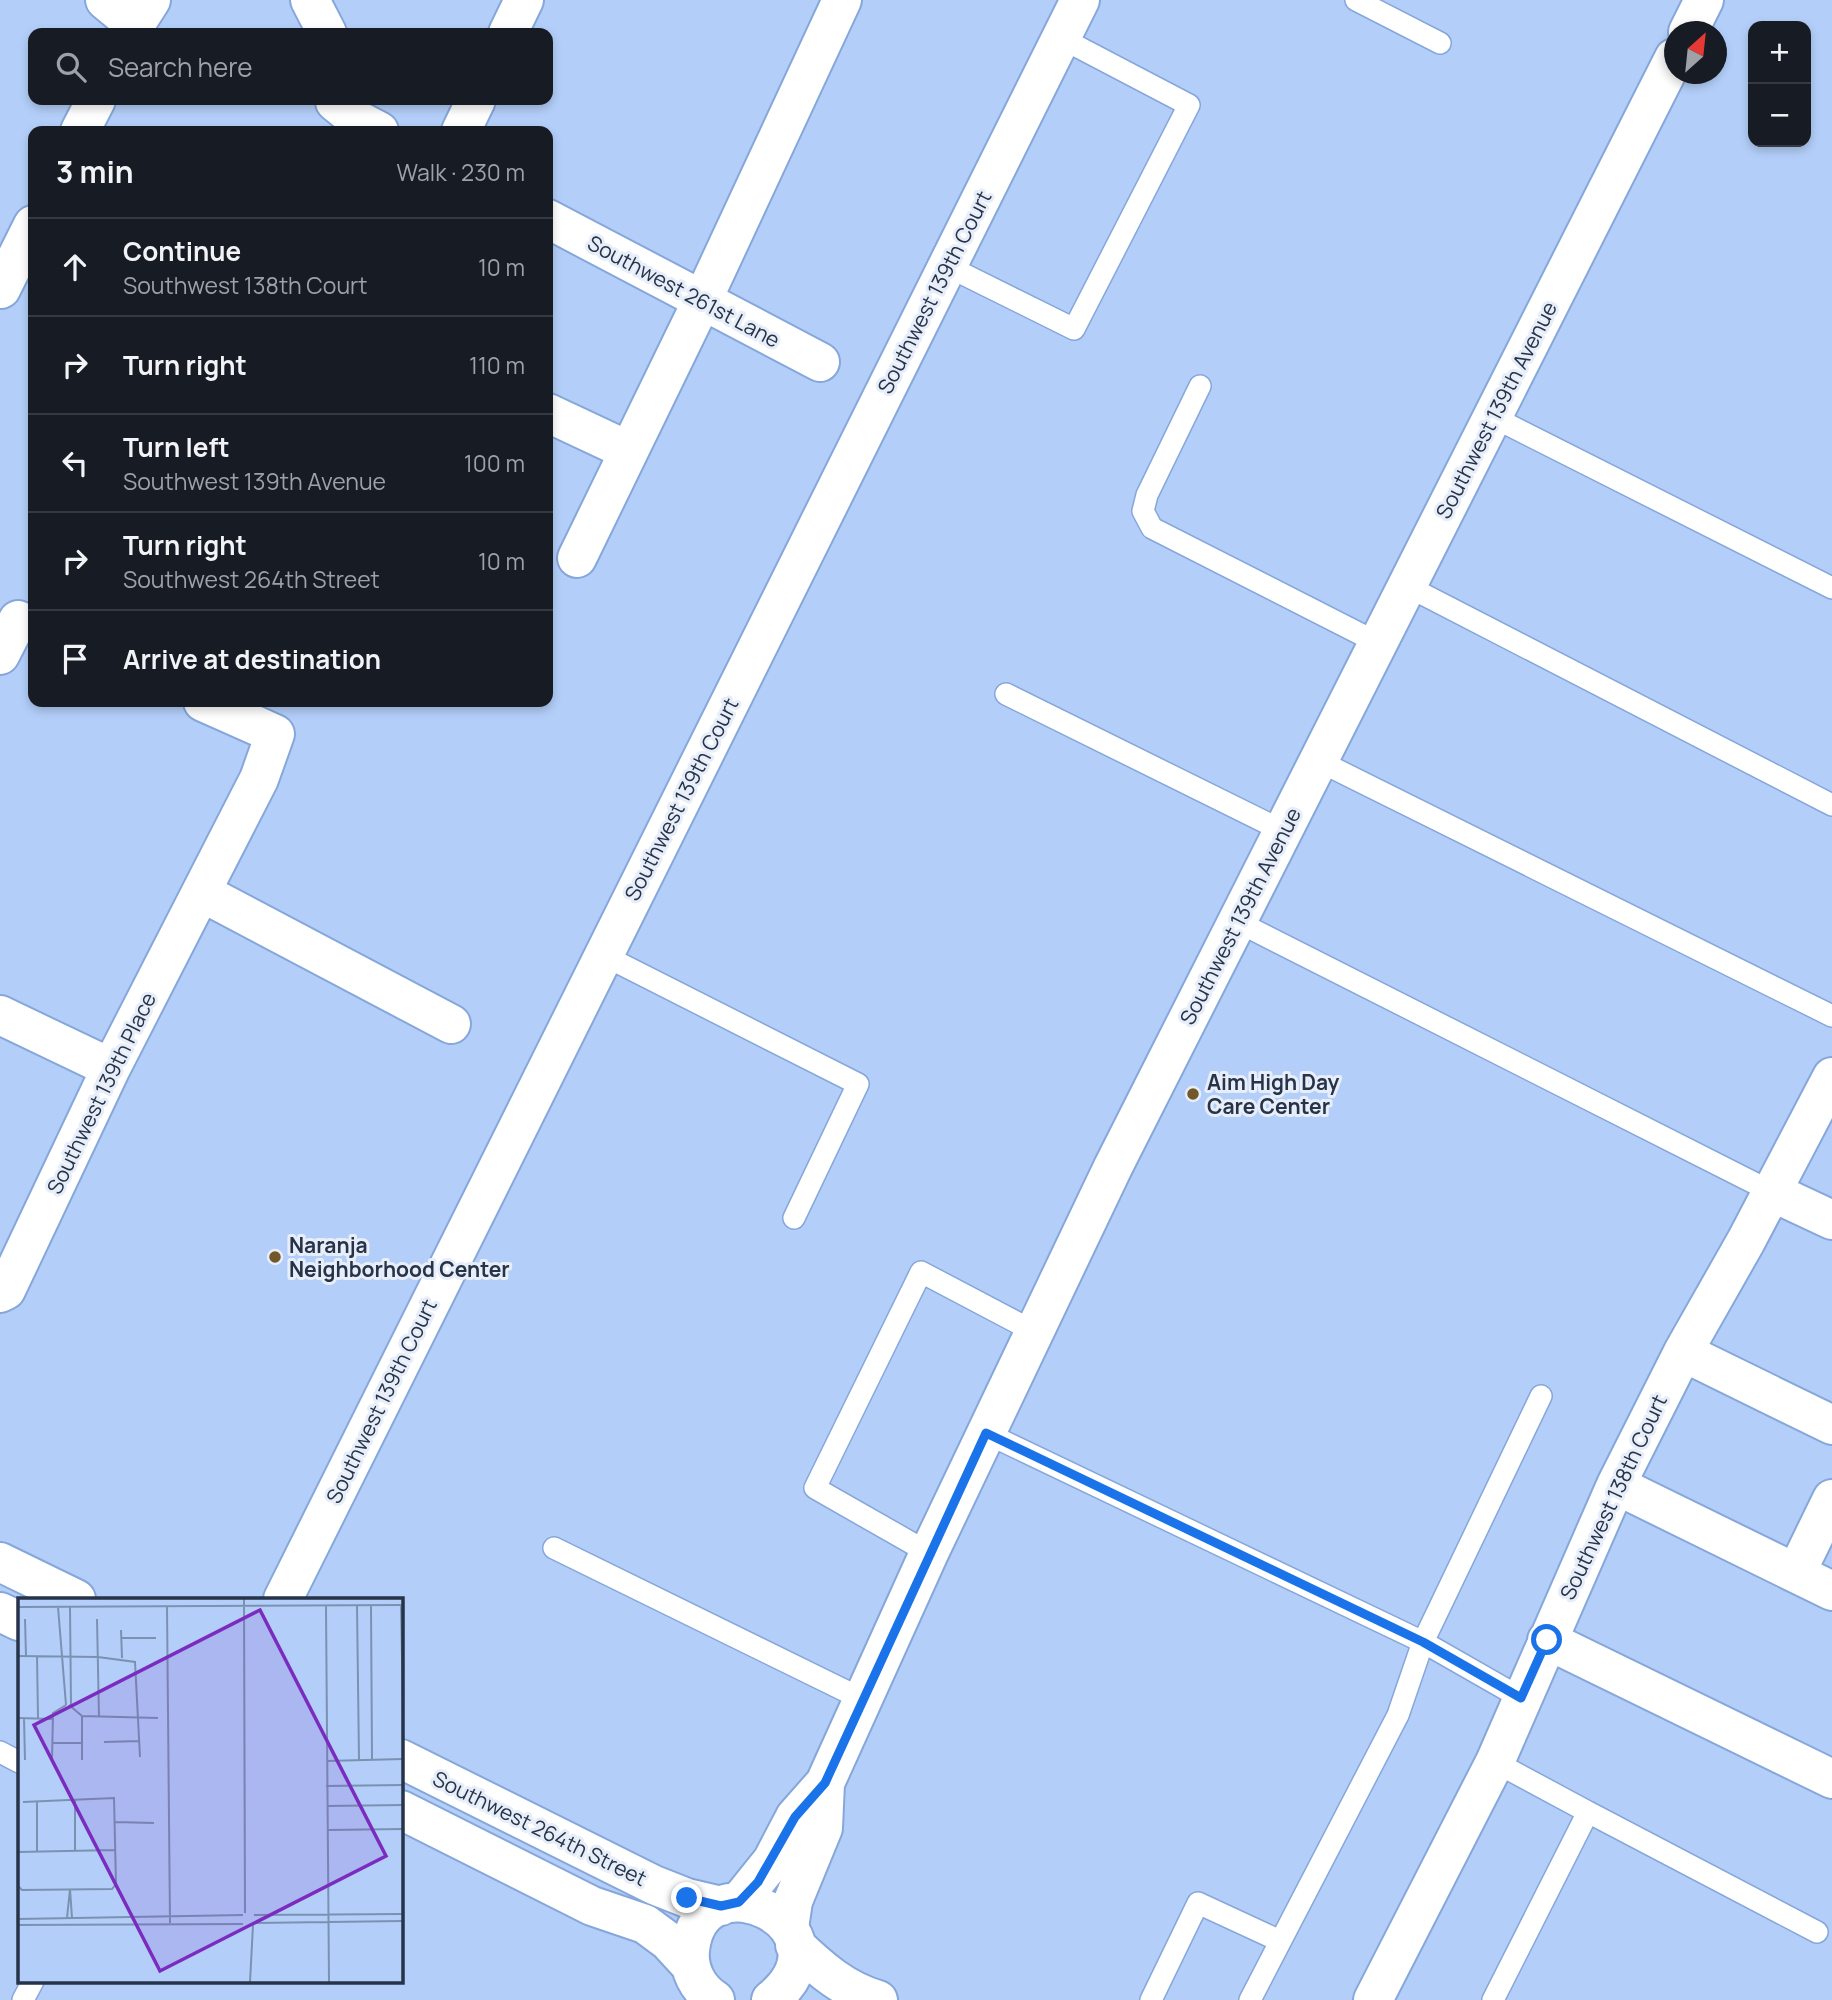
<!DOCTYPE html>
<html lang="en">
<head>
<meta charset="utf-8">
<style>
	:root { --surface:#171b24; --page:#242831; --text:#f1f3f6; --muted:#9ea1a6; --line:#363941 }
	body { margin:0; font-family:Manrope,sans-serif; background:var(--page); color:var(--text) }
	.controls { position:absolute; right:21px; top:21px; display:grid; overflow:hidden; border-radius:14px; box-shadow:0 4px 10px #0003 }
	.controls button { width:63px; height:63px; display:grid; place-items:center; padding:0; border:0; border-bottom:2px solid var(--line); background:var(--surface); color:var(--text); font:35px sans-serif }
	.compass { position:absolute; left:1664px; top:21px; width:63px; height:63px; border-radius:50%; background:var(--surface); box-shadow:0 4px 10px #0003; rotate:27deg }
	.stop { position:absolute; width:21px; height:21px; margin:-16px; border:5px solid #1a73e8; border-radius:50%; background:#fff }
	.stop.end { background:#1a73e8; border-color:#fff; box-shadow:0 2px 7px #0008 }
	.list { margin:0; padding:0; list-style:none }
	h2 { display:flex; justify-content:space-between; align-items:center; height:91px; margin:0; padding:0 28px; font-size:30px }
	h2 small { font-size:23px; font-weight:400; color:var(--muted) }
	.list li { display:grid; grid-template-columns:46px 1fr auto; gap:21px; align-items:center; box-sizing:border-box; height:98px; padding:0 28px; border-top:2px solid var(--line) }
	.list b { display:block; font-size:26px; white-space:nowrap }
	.list p { margin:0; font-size:23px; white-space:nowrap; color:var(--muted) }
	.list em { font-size:23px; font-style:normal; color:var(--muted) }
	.icon { flex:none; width:38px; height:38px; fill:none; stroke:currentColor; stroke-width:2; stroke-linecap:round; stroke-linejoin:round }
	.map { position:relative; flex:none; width:1832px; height:2000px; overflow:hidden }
	.search { position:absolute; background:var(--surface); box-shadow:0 4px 10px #0003; left:28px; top:28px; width:525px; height:77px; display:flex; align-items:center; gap:18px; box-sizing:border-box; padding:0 24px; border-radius:14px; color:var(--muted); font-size:26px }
	.panel { position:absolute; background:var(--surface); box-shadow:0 4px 10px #0003; left:28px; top:126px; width:525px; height:581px; border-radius:14px }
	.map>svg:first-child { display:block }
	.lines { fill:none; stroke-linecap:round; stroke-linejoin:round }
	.service-casing { stroke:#86a7da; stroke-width:24 }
	.minor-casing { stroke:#86a7da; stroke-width:42 }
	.tertiary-casing { stroke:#86a7da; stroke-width:42 }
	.service { stroke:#fff; stroke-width:21 }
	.minor { stroke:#fff; stroke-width:38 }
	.tertiary { stroke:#fff; stroke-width:38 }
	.route { stroke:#1a73e8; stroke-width:9 }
	.poi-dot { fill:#725729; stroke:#e7eef9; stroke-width:2.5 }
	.labels { text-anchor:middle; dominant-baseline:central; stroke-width:6; stroke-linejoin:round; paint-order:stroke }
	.street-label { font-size:21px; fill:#263348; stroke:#e7eef9 }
	.poi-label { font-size:21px; font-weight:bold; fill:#263348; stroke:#e7eef9; text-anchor:start }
	.inset-road { fill:none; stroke:#7b91b2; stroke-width:2 }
	.view { fill:#7b2cbf; fill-opacity:0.15; stroke:#7b2cbf; stroke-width:3.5 }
	.inset-edge { fill:none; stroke:#263348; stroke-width:3.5 }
</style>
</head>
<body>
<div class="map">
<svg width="1832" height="2000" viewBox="0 0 1832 2000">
	<rect width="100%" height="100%" fill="#b3cff9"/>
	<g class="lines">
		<g class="service-casing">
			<path id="service" d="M 1356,0 L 1440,43
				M 947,266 L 1074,329 L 1189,105 L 1061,38
				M 1200,386 L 1147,495 L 1143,511 L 1152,528 L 1378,643
				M 1493,417 L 1832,588
				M 1407,586 L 1832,805
				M 1006,694 L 1283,831
				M 1319,761 L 1832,1016
				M 1238,922 L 1770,1191
				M 603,955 L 858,1084 L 794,1218
				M 986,1433 L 1423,1642 L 1521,1698
				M 554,1548 L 862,1699
				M 929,1553 L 815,1488 L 921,1272 L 1035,1332
				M 0,1752 L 19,1762
				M 1588,1812 L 1817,1932
				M 23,2000 L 33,1981
				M 1151,2000 L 1198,1903 L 1280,1941
				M 1250,2000 L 1398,1715 L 1423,1642 L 1541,1396
				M 1493,2000 L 1588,1812 L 1495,1762"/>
		</g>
		<g class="minor-casing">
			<path id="minor" d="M 105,0 L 134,24
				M 310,0 L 327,33
				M 1688,32 L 1704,0
				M 130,33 L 151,0
				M 508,33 L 524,0
				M 335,102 L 356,119 L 379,131
				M 80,131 L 96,100
				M 461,131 L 476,100
				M 548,219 L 820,362
				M 1,289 L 33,225
				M 548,413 L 629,451
				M 577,558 L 702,301 L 842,0
				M 0,655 L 18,620
				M 201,892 L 451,1024
				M 0,1015 L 111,1068
				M 1770,1191 L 1832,1220
				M 0,1293 L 6,1290 L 111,1068 L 259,779 L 275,734 L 203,702
				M 1683,1352 L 1832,1425
				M 1616,1485 L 1832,1591
				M 1796,1573 L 1832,1499
				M 283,1599 L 1080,0
				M 1547,1640 L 1832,1779
				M 739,1902 L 772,1861 L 795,1817 L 825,1783 L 929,1553 L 1113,1167 L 1674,58
				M 789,1928 L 793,1901 L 823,1828 L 825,1783
				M 1373,2000 L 1495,1762 L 1616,1485 L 1683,1352 L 1746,1241 L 1832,1077"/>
		</g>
		<g class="tertiary-casing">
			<path id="tertiary" d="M 0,1562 L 76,1599
				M 0,1612 L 19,1621
				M 401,1759 L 654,1885 L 687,1898 L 721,1906
				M 401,1810 L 592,1906 L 645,1924 L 668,1941 L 691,1966
				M 795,1945 C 820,1969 844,1990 878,2000
				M 715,2000 C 698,1989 688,1970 690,1950 C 701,1850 859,1928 771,2000"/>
		</g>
		<use href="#service" class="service"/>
		<use href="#minor" class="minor"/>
		<use href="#tertiary" class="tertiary"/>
	</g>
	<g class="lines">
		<path class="route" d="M 687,1898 L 721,1906 L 739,1902 L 758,1882 L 795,1817 L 825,1783 L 986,1433 L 1423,1642 L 1521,1698 L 1547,1640"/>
	</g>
	<g class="poi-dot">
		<circle cx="1193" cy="1094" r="7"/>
		<circle cx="275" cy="1257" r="7"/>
	</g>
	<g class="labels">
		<g class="street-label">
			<text transform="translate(684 291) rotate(28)">Southwest 261st Lane</text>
			<text transform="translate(934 292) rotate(-63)">Southwest 139th Court</text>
			<text transform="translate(1496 410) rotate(-63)">Southwest 139th Avenue</text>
			<text transform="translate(681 799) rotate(-63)">Southwest 139th Court</text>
			<text transform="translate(1240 916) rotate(-63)">Southwest 139th Avenue</text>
			<text transform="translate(101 1093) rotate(-64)">Southwest 139th Place</text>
			<text transform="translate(381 1401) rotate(-64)">Southwest 139th Court</text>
			<text transform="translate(1613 1497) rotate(-65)">Southwest 138th Court</text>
			<text transform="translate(540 1828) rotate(26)">Southwest 264th Street</text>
		</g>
		<g class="poi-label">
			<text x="1207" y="1082">Aim High Day<tspan x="1207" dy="24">Care Center</tspan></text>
			<text x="289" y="1245">Naranja<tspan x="289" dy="24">Neighborhood Center</tspan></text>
		</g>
	</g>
	<g transform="translate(18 1598)">
		<rect width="385" height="385" fill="#b3cff9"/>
		<path class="inset-road" d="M 226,1 L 227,315M 383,7 L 385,113M 308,8 L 311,384M 339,8 L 341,162M 353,8 L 354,161M 0,9 L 385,7M 40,9 L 48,107M 52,9 L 53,107M 149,9 L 152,325M 7,21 L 8,58M 79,21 L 81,119M 103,32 L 104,60M 103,40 L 138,40M 0,58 L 80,59 L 117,64 L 122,159M 19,58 L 20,120M 51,107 L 64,118 L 64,162M 64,118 L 140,120M 0,120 L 34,121M 6,120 L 7,162M 86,144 L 122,143M 34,145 L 64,145M 34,162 L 35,115 L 48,107M 309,163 L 385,161M 308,188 L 385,187M 57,202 L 57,253M 309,208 L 385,207M 97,224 L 136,225M 310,232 L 385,231M 19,253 L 19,203M 0,254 L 97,252M 0,288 L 4,292 L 94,291 L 98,286 L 96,200 L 5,204M 52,291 L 54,320M 236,317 L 385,316M 49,320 L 52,291M 0,321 L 225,317M 237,325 L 385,323M 0,327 L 225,326M 232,384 L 235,327"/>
		<path class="view" d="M 242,12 L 368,258 L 142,373 L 16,127 Z"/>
		<rect width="385" height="385" class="inset-edge"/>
	</g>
</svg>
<div class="controls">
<button>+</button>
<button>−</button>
</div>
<svg class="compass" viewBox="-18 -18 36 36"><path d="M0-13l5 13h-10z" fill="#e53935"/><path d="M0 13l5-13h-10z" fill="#9ea1a6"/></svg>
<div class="stop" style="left:1547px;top:1640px"></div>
<div class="stop end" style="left:687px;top:1898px"></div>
<div class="search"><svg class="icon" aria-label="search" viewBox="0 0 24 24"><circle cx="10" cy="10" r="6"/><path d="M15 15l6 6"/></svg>Search here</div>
<section class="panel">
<h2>3 min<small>Walk · 230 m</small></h2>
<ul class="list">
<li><svg class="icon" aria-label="ahead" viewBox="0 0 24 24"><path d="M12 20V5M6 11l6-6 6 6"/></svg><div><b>Continue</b><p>Southwest 138th Court</p></div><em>10 m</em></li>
<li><svg class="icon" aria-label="right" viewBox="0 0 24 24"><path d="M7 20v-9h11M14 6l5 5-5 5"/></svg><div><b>Turn right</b></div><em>110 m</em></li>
<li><svg class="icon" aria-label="left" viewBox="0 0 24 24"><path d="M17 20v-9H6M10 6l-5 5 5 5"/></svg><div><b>Turn left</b><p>Southwest 139th Avenue</p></div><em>100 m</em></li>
<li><svg class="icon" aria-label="right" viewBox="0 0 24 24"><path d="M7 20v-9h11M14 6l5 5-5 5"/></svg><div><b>Turn right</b><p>Southwest 264th Street</p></div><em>10 m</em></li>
<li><svg class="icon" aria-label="arrive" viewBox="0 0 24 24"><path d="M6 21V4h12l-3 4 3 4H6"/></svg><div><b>Arrive at destination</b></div></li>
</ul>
</section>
</div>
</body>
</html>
